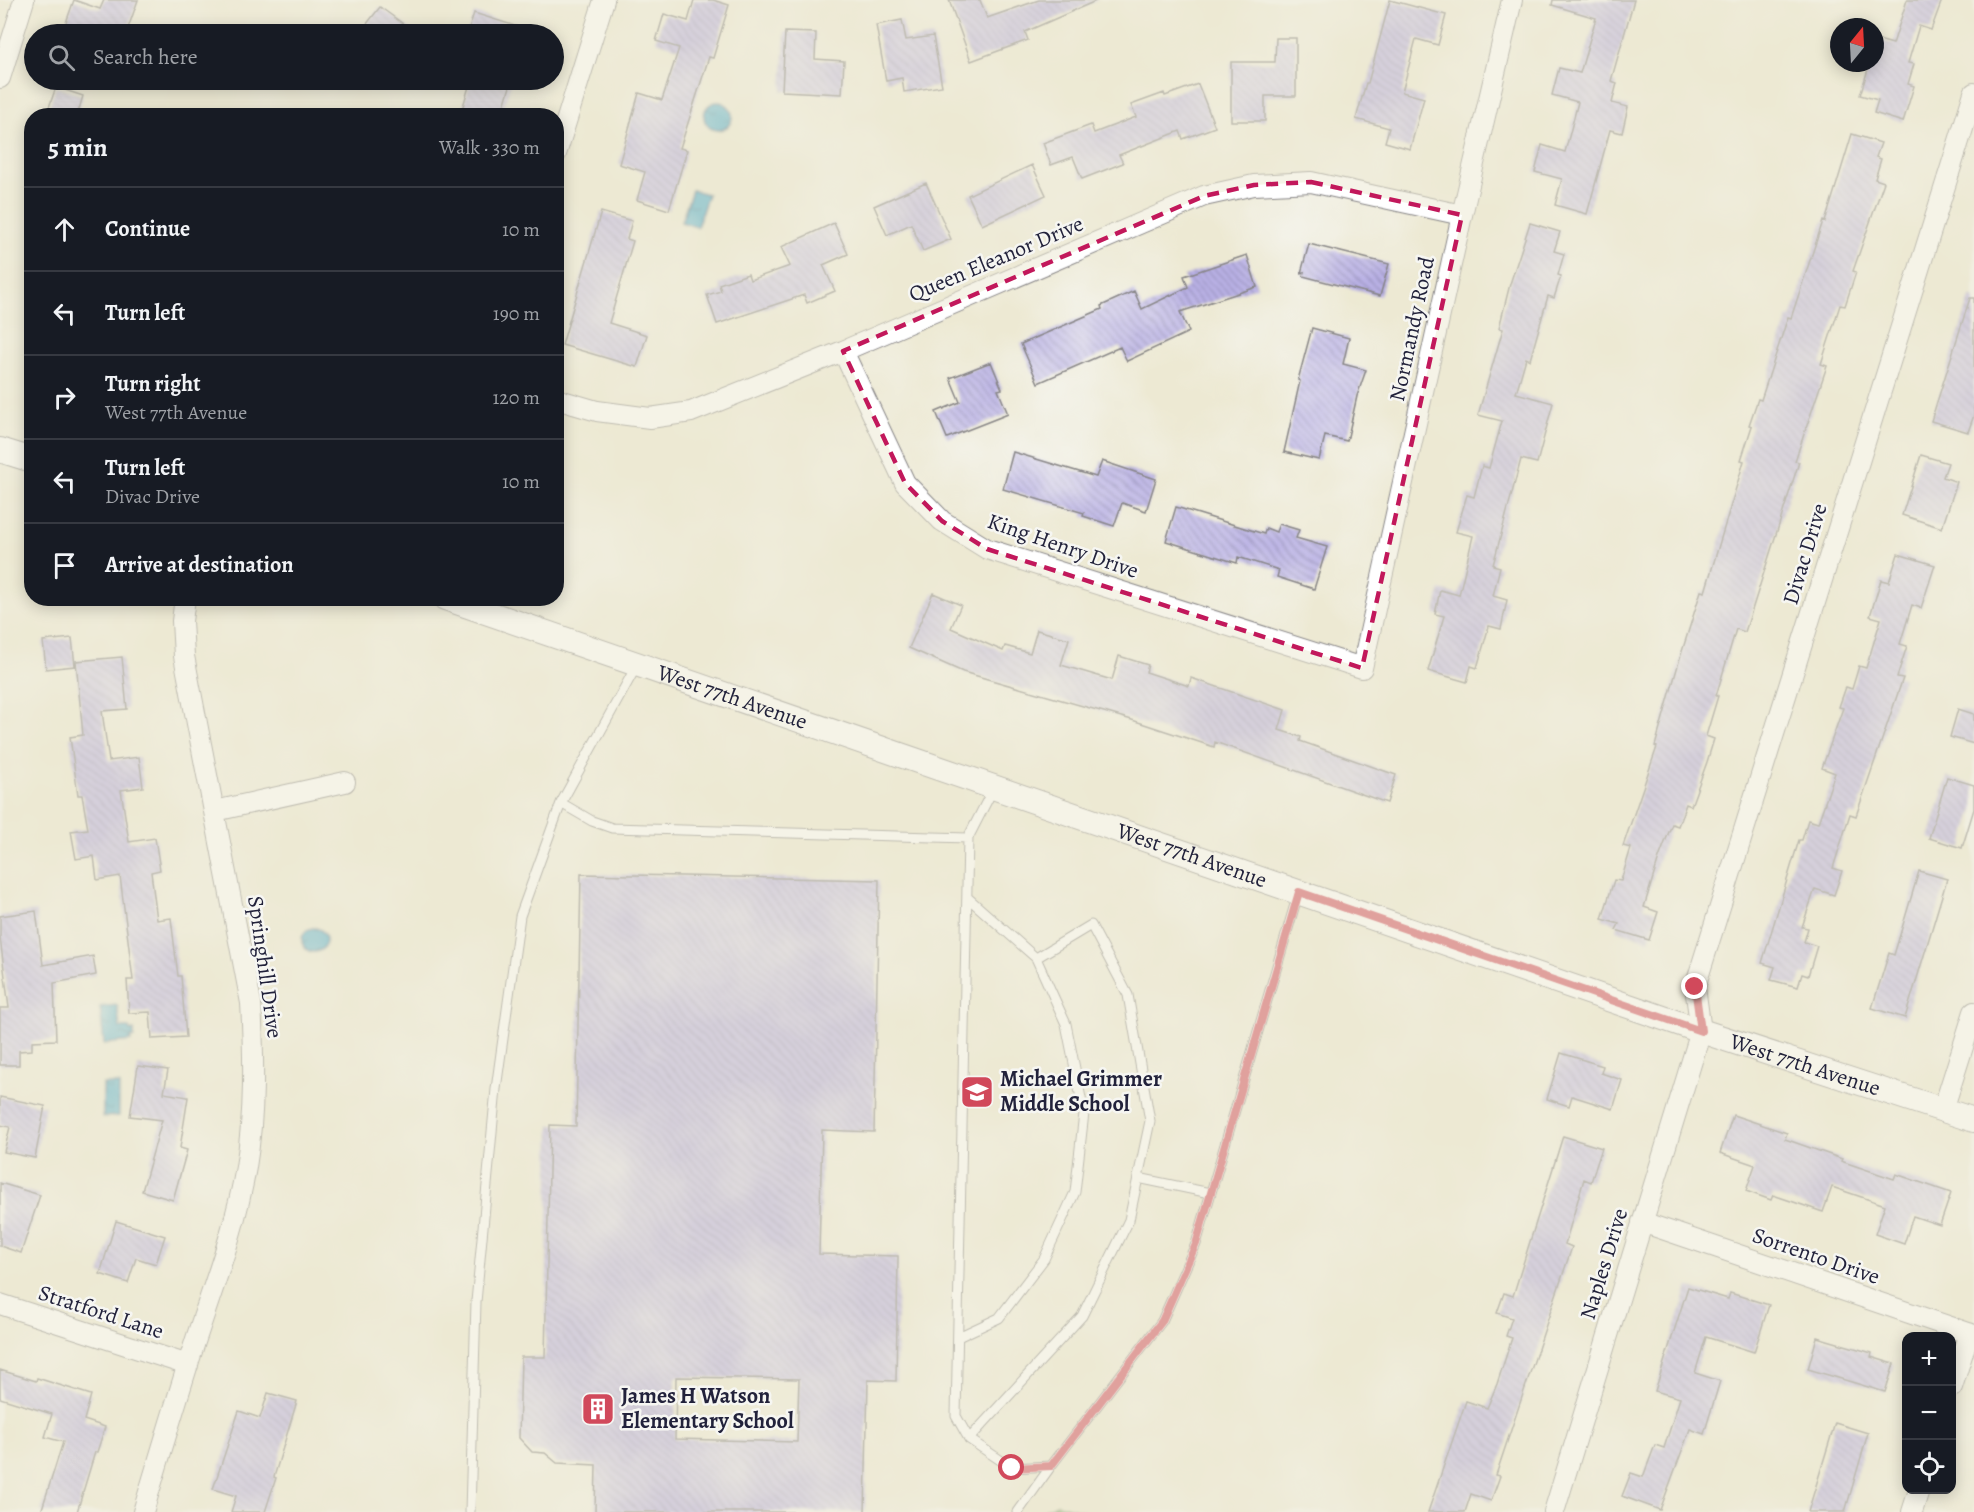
<!DOCTYPE html>
<html lang="en">
<head>
<meta charset="utf-8">
<style>
	:root { --surface:#171b24; --page:#20242c; --text:#f1f3f6; --muted:#9ea1a6; --line:#363941 }
	body { margin:0; font-family:Alegreya,serif; background:var(--page); color:var(--text) }
	.controls { position:absolute; right:18px; bottom:18px; display:grid; overflow:hidden; border-radius:12px; box-shadow:0 3px 15px #0003 }
	.controls button { width:54px; height:54px; display:grid; place-items:center; padding:0; border:0; border-bottom:2px solid var(--line); background:var(--surface); color:var(--text); font:30px sans-serif }
	.compass { position:absolute; left:1830px; top:18px; width:54px; height:54px; border-radius:50%; background:var(--surface); box-shadow:0 3px 15px #0003; rotate:18deg }
	.stop { position:absolute; width:18px; height:18px; margin:-14px; border:4px solid #d1495b; border-radius:50%; background:#fff }
	.stop.end { background:#d1495b; border-color:#fff; box-shadow:0 2px 6px #0008 }
	.list { margin:0; padding:0; list-style:none }
	h2 { display:flex; justify-content:space-between; align-items:center; height:78px; margin:0; padding:0 24px; font-size:26px }
	h2 small { font-size:20px; font-weight:400; color:var(--muted) }
	.list li { display:grid; grid-template-columns:39px 1fr auto; gap:18px; align-items:center; box-sizing:border-box; height:84px; padding:0 24px; border-top:2px solid var(--line) }
	.list b { display:block; font-size:22px; white-space:nowrap }
	.list p { margin:0; font-size:20px; white-space:nowrap; color:var(--muted) }
	.list em { font-size:20px; font-style:normal; color:var(--muted) }
	.icon { flex:none; width:33px; height:33px; fill:none; stroke:currentColor; stroke-width:2; stroke-linecap:round; stroke-linejoin:round }
	.map { position:relative; flex:none; width:1974px; height:1512px; overflow:hidden }
	.search { position:absolute; background:var(--surface); box-shadow:0 3px 15px #0003; left:24px; top:24px; width:540px; height:66px; display:flex; align-items:center; gap:15px; box-sizing:border-box; padding:0 21px; border-radius:33px; color:var(--muted); font-size:22px }
	.panel { position:absolute; background:var(--surface); box-shadow:0 3px 15px #0003; left:24px; top:108px; width:540px; height:498px; border-radius:24px }
	.map>svg:first-child { display:block }
	.park { fill:url(#park-tufts); stroke:#627a5e; stroke-width:1.5 }
	.water { fill:url(#water-ripples); stroke:#386684; stroke-width:1.5 }
	.building { fill:url(#building-back-hatch); fill-rule:evenodd }
	.lines { fill:none; stroke-linecap:round; stroke-linejoin:round }
	.service-casing { stroke:#888687; stroke-width:11 }
	.minor-casing { stroke:#888687; stroke-width:22 }
	.tertiary-casing { stroke:#888687; stroke-width:26 }
	.service { stroke:#fff; stroke-width:9 }
	.minor { stroke:#fff; stroke-width:20 }
	.tertiary { stroke:#fff; stroke-width:24 }
	.route { stroke:#d1495b; stroke-width:8 }
	.marked { fill:none; stroke:#c2185b; stroke-width:4.5; stroke-dasharray:12 8; stroke-linejoin:round }
	.labels { text-anchor:middle; dominant-baseline:central; stroke-width:5; stroke-linejoin:round; paint-order:stroke }
	.street-label { font-size:22px; fill:#22223b; stroke:#f6f6f2 }
	.poi-label { font-size:22px; font-weight:bold; fill:#22223b; stroke:#f6f6f2; text-anchor:start }
</style>
</head>
<body>
<div class="map">
<svg width="1974" height="1512" viewBox="0 0 1974 1512">
	<defs>
		<pattern id="park-tufts" width="24" height="20" patternUnits="userSpaceOnUse" patternTransform="scale(1.5)"><rect width="24" height="20" fill="#a2d281"/><path d="M3 7l-1-3M5 7V3M7 7l1-3M15 17l-1-3M17 17v-4M19 17l1-3" fill="none" stroke="#8bb470"/></pattern>
		<pattern id="water-ripples" width="26" height="14" patternUnits="userSpaceOnUse" patternTransform="scale(1.5)"><rect width="26" height="14" fill="#4dabcc"/><path d="M2 4q2-2 4 0t4 0M15 11q2-2 4 0t4 0" fill="none" stroke="#408ba7"/></pattern>
		<pattern id="building-back-hatch" width="6" height="6" patternUnits="userSpaceOnUse" patternTransform="scale(1.5)"><rect width="6" height="6" fill="#b9b1e5"/><path d="M-1 5l2 2M0 0l6 6M5-1l2 2" fill="none" stroke="#9690bb"/></pattern>
	</defs>
	<rect width="100%" height="100%" fill="#f6f6f2"/>
	<filter id="ink" filterUnits="userSpaceOnUse"><feTurbulence type="fractalNoise" baseFrequency=".0167" numOctaves="2"/><feDisplacementMap in="SourceGraphic" scale="12" xChannelSelector="R" yChannelSelector="G"/><feConvolveMatrix kernelMatrix="1 2 1 2 8 2 1 2 1" color-interpolation-filters="sRGB"/></filter>
	<filter id="wash" filterUnits="userSpaceOnUse"><feTurbulence type="fractalNoise" baseFrequency=".008" numOctaves="4" result="noise"/><feDisplacementMap in="SourceGraphic" scale="24" xChannelSelector="R" yChannelSelector="G"/><feGaussianBlur stdDeviation="1.35" result="paint"/><feColorMatrix in="noise" values="0 0 0 0 0 0 0 0 0 0 0 0 0 0 0 0 0 1.4 0 .05"/><feComposite in="paint" operator="in"/></filter>
	<g filter="url(#wash)">
		<rect width="100%" height="100%" fill="#ede9d3"/>
		<path class="park" d="M 1057,1504 L 1084,1512 L 1040,1512 Z"/>
		<path class="water" d="M704 116a14 14 0 1 1 28 0a14 14 0 1 1-28 0Z
			M 692,190 L 708,194 L 697,227 L 681,222 Z
			M302 940a12 12 0 1 1 24 0a12 12 0 1 1-24 0Z
			M 117,1005 L 120,1028 L 129,1028 L 130,1031 L 134,1030 L 134,1037 L 130,1038 L 131,1041 L 104,1044 L 100,1007 Z
			M 103,1084 L 119,1084 L 119,1116 L 103,1117 Z"/>
		<g id="blocks">
			<path class="building" d="M 74,0 L 100,9 L 104,0 L 138,0 L 126,34 L 62,34 Z
				M 694,0 L 713,0 L 729,5 L 713,58 L 709,57 L 680,148 L 687,150 L 669,210 L 637,200 L 645,172 L 619,164 L 639,93 L 662,100 L 679,48 L 656,41 L 664,14 L 688,21 Z
				M 949,0 L 980,0 L 987,18 L 1039,0 L 1098,0 L 1025,32 L 1028,40 L 971,61 Z
				M 1390,0 L 1446,15 L 1438,45 L 1416,39 L 1402,92 L 1424,98 L 1410,149 L 1385,142 L 1389,128 L 1356,119 L 1366,83 L 1368,83 Z
				M 1553,0 L 1634,0 L 1611,81 L 1617,83 L 1612,103 L 1628,107 L 1622,133 L 1610,130 L 1587,214 L 1555,205 L 1562,179 L 1535,172 L 1542,145 L 1565,152 L 1578,102 L 1552,95 L 1559,68 L 1580,73 L 1596,18 L 1552,5 Z
				M 1907,0 L 1942,0 L 1931,30 L 1919,26 L 1908,63 L 1914,64 L 1908,84 L 1914,86 L 1903,122 L 1874,113 L 1878,100 L 1860,95 L 1870,63 L 1875,63 L 1875,39 L 1893,44 Z
				M 380,7 L 417,34 L 359,34 Z
				M 474,13 L 528,30 L 528,34 L 467,34 Z
				M 902,20 L 906,40 L 933,36 L 942,86 L 904,92 L 902,78 L 886,81 L 876,25 Z
				M 785,32 L 816,33 L 815,59 L 844,61 L 842,94 L 782,91 Z
				M 1276,38 L 1296,38 L 1296,96 L 1265,96 L 1265,121 L 1231,121 L 1231,62 L 1275,62 Z
				M 471,80 L 512,80 L 501,116 L 460,116 Z
				M 1198,84 L 1215,127 L 1183,139 L 1180,131 L 1119,155 L 1123,163 L 1082,179 L 1073,157 L 1051,165 L 1043,143 L 1091,125 L 1094,133 L 1136,117 L 1131,105 L 1164,93 L 1165,96 Z
				M 56,87 L 83,96 L 77,116 L 46,116 Z
				M 1852,134 L 1881,143 L 1876,157 L 1881,159 L 1875,179 L 1884,182 L 1853,271 L 1856,272 L 1845,306 L 1840,305 L 1821,364 L 1827,366 L 1795,461 L 1799,462 L 1745,632 L 1736,629 L 1716,696 L 1718,696 L 1706,736 L 1714,739 L 1707,762 L 1691,806 L 1686,804 L 1678,826 L 1672,824 L 1659,858 L 1644,907 L 1658,912 L 1649,940 L 1616,930 L 1619,924 L 1602,919 L 1614,880 L 1621,881 L 1631,848 L 1623,846 L 1657,747 L 1655,746 L 1680,658 L 1701,591 L 1705,592 L 1744,461 L 1741,460 L 1752,426 L 1749,425 L 1758,399 L 1761,400 L 1788,317 L 1791,318 L 1823,221 L 1825,222 Z
				M 1032,165 L 1046,195 L 982,225 L 968,195 Z
				M 926,183 L 951,239 L 923,251 L 911,224 L 887,235 L 874,206 Z
				M 601,212 L 632,221 L 627,239 L 633,241 L 609,323 L 647,335 L 637,367 L 562,345 Z
				M 834,223 L 848,254 L 823,265 L 835,291 L 807,303 L 804,295 L 717,324 L 707,295 L 721,291 L 719,284 L 748,274 L 750,280 L 790,266 L 781,247 Z
				M 1530,223 L 1560,232 L 1554,251 L 1564,254 L 1558,275 L 1561,276 L 1554,298 L 1548,296 L 1530,360 L 1526,358 L 1516,393 L 1553,403 L 1537,463 L 1521,459 L 1493,565 L 1500,567 L 1493,596 L 1507,600 L 1501,629 L 1489,626 L 1477,668 L 1471,666 L 1467,682 L 1428,671 L 1444,616 L 1435,614 L 1440,590 L 1459,595 L 1473,536 L 1456,532 L 1467,495 L 1474,497 L 1482,466 L 1489,468 L 1502,421 L 1478,415 L 1503,329 L 1499,328 L 1510,284 Z
				M 1309,244 L 1389,264 L 1380,296 L 1303,276 L 1304,272 L 1301,273 Z
				M 1247,255 L 1257,287 L 1180,312 L 1189,332 L 1127,361 L 1120,347 L 1038,383 L 1021,344 L 1102,309 L 1101,306 L 1134,291 L 1142,309 L 1188,287 L 1184,276 Z
				M 1970,298 L 1974,298 L 1974,415 L 1968,432 L 1931,421 Z
				M 1312,328 L 1349,338 L 1343,364 L 1366,370 L 1357,396 L 1347,441 L 1325,436 L 1319,460 L 1284,452 L 1300,381 L 1298,380 Z
				M 991,362 L 1002,389 L 998,390 L 1008,414 L 947,438 L 936,412 L 960,402 L 950,378 Z
				M 1013,452 L 1096,477 L 1102,461 L 1156,479 L 1146,511 L 1122,503 L 1114,526 L 1083,516 L 1084,513 L 1003,489 Z
				M 1921,455 L 1948,463 L 1943,477 L 1957,482 L 1942,528 L 1902,515 Z
				M 1176,507 L 1264,534 L 1266,528 L 1276,532 L 1279,524 L 1299,530 L 1296,538 L 1327,547 L 1314,589 L 1277,577 L 1279,570 L 1238,557 L 1237,563 L 1166,541 Z
				M 1898,554 L 1935,565 L 1921,608 L 1912,605 L 1900,644 L 1907,646 L 1897,677 L 1903,678 L 1856,816 L 1850,814 L 1833,868 L 1842,871 L 1834,895 L 1815,889 L 1802,927 L 1808,928 L 1804,942 L 1817,946 L 1808,976 L 1802,974 L 1798,987 L 1771,980 L 1775,967 L 1762,963 L 1799,840 L 1802,840 L 1808,820 L 1818,823 L 1835,773 L 1822,768 L 1843,708 L 1839,707 L 1846,687 L 1852,689 L 1859,666 L 1866,668 L 1881,619 L 1870,616 L 1881,580 L 1889,582 Z
				M 933,593 L 961,605 L 951,628 L 1003,651 L 1005,646 L 1030,653 L 1037,630 L 1069,639 L 1061,665 L 1112,680 L 1119,656 L 1148,665 L 1146,672 L 1189,686 L 1191,678 L 1285,710 L 1279,730 L 1301,737 L 1300,741 L 1396,775 L 1387,803 L 1215,742 L 1214,747 L 1132,720 L 963,672 L 909,648 Z
				M 72,638 L 75,666 L 46,669 L 43,641 Z
				M 122,657 L 127,709 L 102,711 L 109,761 L 139,757 L 143,787 L 121,790 L 129,842 L 155,838 L 160,870 L 151,872 L 157,920 L 171,918 L 178,976 L 181,976 L 186,1037 L 152,1039 L 150,1012 L 129,1013 L 127,980 L 133,980 L 120,876 L 97,880 L 94,856 L 76,859 L 71,831 L 88,829 L 82,795 L 78,795 L 70,737 L 83,735 L 76,661 Z
				M 1958,709 L 1974,714 L 1974,744 L 1950,737 Z
				M 1947,777 L 1974,785 L 1974,809 L 1962,848 L 1929,838 Z
				M 1919,871 L 1947,879 L 1905,1018 L 1872,1008 L 1889,953 L 1894,955 Z
				M 581,874 L 879,880 L 874,1132 L 822,1130 L 819,1254 L 898,1256 L 896,1381 L 868,1380 L 865,1512 L 595,1512 L 596,1465 L 557,1463 L 545,1453 L 532,1452 L 519,1438 L 521,1357 L 545,1357 L 550,1125 L 576,1126 ZM 676,1377 L 799,1379 L 797,1442 L 675,1439 Z
				M 36,911 L 43,965 L 93,956 L 96,975 L 54,983 L 56,1040 L 32,1041 L 32,1050 L 19,1051 L 19,1065 L 0,1065 L 0,1008 L 9,1008 L 0,938 L 0,916 Z
				M 1561,1053 L 1603,1066 L 1601,1073 L 1622,1080 L 1613,1109 L 1572,1096 L 1569,1106 L 1547,1099 Z
				M 138,1066 L 168,1070 L 164,1093 L 188,1097 L 180,1148 L 187,1150 L 173,1200 L 142,1191 L 162,1120 L 130,1116 Z
				M 0,1097 L 45,1106 L 35,1158 L 4,1152 L 10,1127 L 0,1125 Z
				M 1733,1115 L 1787,1133 L 1785,1139 L 1842,1159 L 1841,1161 L 1894,1179 L 1896,1174 L 1951,1193 L 1940,1225 L 1913,1216 L 1904,1244 L 1875,1234 L 1885,1205 L 1832,1187 L 1823,1212 L 1773,1195 L 1771,1200 L 1746,1191 L 1755,1165 L 1720,1153 Z
				M 1563,1136 L 1602,1148 L 1591,1182 L 1584,1179 L 1565,1244 L 1572,1247 L 1496,1475 L 1500,1476 L 1491,1501 L 1471,1494 L 1465,1512 L 1428,1512 L 1466,1401 L 1487,1408 L 1497,1384 L 1512,1338 L 1506,1336 L 1512,1318 L 1497,1313 L 1504,1293 L 1513,1296 Z
				M 0,1183 L 40,1195 L 21,1253 L 0,1246 Z
				M 116,1221 L 165,1236 L 156,1264 L 136,1258 L 128,1283 L 100,1274 Z
				M 1688,1287 L 1728,1299 L 1730,1293 L 1769,1305 L 1754,1352 L 1706,1337 L 1695,1373 L 1720,1381 L 1704,1434 L 1690,1429 L 1660,1510 L 1622,1496 L 1631,1473 L 1643,1477 L 1655,1445 L 1664,1448 L 1680,1398 L 1655,1391 Z
				M 1817,1337 L 1872,1353 L 1871,1357 L 1894,1364 L 1885,1392 L 1808,1369 Z
				M 0,1370 L 36,1381 L 37,1378 L 91,1395 L 84,1420 L 105,1427 L 97,1452 L 95,1452 L 77,1512 L 41,1512 L 63,1442 L 45,1437 L 52,1414 L 0,1398 Z
				M 268,1393 L 297,1401 L 274,1477 L 276,1478 L 265,1512 L 231,1512 L 236,1496 L 213,1489 L 239,1411 L 260,1418 Z
				M 1835,1423 L 1868,1433 L 1845,1512 L 1808,1512 Z"/>
		</g>
	</g>
	<g filter="url(#ink)">
		<use href="#blocks" fill-opacity="0" stroke="#888687" stroke-width="1.5"/>
		<g class="lines">
			<g class="service-casing">
				<path id="service" d="M 993,789 L 968,838 L 956,1416 L 969,1439 L 1012,1468 L 1051,1466 L 1162,1321 L 1196,1244 L 1298,894
					M 561,803 L 592,821 L 612,828 L 968,838
					M 1138,1178 L 1210,1193
					M 958,1337 L 999,1318 L 1044,1259 L 1075,1192 L 1084,1113 L 1066,1024 L 1036,958 L 967,897
					M 969,1439 L 1082,1316 L 1129,1220 L 1150,1121 L 1128,995 L 1091,925 L 1036,958
					M 470,1512 L 476,1302 L 496,1089 L 520,916 L 561,803 L 637,665
					M 1018,1512 L 1051,1466"/>
			</g>
			<g class="minor-casing">
				<path id="minor" d="M 0,78 L 24,0
					M 556,154 L 604,0
					M 843,351 L 905,483 L 942,521 L 987,549 L 1362,668 L 1462,215 L 1512,0
					M 556,399 L 597,411 L 650,418 L 691,412 L 843,351 L 1204,196 L 1254,185 L 1311,182 L 1462,215
					M 215,811 L 345,782
					M 1943,1110 L 1974,1012
					M 1642,1222 L 1974,1335
					M 0,1304 L 188,1365
					M 1952,1387 L 1969,1333
					M 143,1512 C 160,1455 177,1398 195,1342 C 214,1284 236,1227 246,1167 C 255,1113 254,1057 251,1003 L 184,656 L 182,621 L 185,598
					M 1554,1512 L 1701,1031 L 1695,987 L 1974,93
					M 1912,1512 L 1919,1490"/>
			</g>
			<g class="tertiary-casing">
				<g id="tertiary">
					<path d="M 0,450 L 32,460"/>
					<path id="s1" d="M 445,598 L 1701,1031 L 1974,1120"/>
				</g>
			</g>
			<use href="#service" class="service"/>
			<use href="#minor" class="minor"/>
			<use href="#tertiary" class="tertiary"/>
		</g>
	</g>
	<g class="lines" filter="url(#ink)">
		<path class="route" d="M 1012,1468 L 1051,1466 L 1162,1321 L 1196,1244 L 1299,892 L 1701,1031 L 1695,987"/>
	</g>
	<path d="M0 0H1974V1512H0ZM 1311,182 L 1462,215 L 1362,668 L 987,549 L 942,521 L 905,483 L 843,351 L 1204,196 L 1254,185 Z" fill="#ede9d3" fill-opacity=".55" fill-rule="evenodd"/>
	<path class="marked" d="M 1311,182 L 1462,215 L 1362,668 L 987,549 L 942,521 L 905,483 L 843,351 L 1204,196 L 1254,185 Z"/>
	<defs>
		<g id="school-square" transform="scale(1.725)"><rect x="-9" y="-9" width="18" height="18" rx="4" fill="#d1495b" stroke="#f6f6f2"/><path d="M0-5L7-2L0 1L-7-2ZM-4 1L0 2.5L4 1V4Q0 6-4 4Z" fill="#fff"/></g>
		<g id="building-square" transform="scale(1.725)"><rect x="-9" y="-9" width="18" height="18" rx="4" fill="#d1495b" stroke="#f6f6f2"/><path d="M-4-6H4V6H1V3H-1V6H-4ZM-2.5-4.3h1.7v1.8h-1.7ZM.8-4.3h1.7v1.8H.8ZM-2.5-1h1.7V.8h-1.7ZM.8-1h1.7V.8H.8Z" fill="#fff"/></g>
	</defs>
	<g fill-rule="evenodd">
		<use href="#school-square" x="977" y="1092"/>
		<use href="#building-square" x="598" y="1409"/>
	</g>
	<g class="labels">
		<g class="street-label">
			<text transform="translate(996 259) rotate(-23)">Queen Eleanor Drive</text>
			<text transform="translate(1412 329) rotate(-78)">Normandy Road</text>
			<text transform="translate(1063 546) rotate(19)">King Henry Drive</text>
			<text transform="translate(1805 554) rotate(-73)">Divac Drive</text>
			<text stroke="none"><textPath href="#s1" startOffset="304">West 77th Avenue</textPath></text>
			<text stroke="none"><textPath href="#s1" startOffset="790">West 77th Avenue</textPath></text>
			<text transform="translate(265 967) rotate(82)">Springhill Drive</text>
			<text stroke="none"><textPath href="#s1" startOffset="1438">West 77th Avenue</textPath></text>
			<text transform="translate(1816 1256) rotate(19)">Sorrento Drive</text>
			<text transform="translate(1604 1264) rotate(-73)">Naples Drive</text>
			<text transform="translate(101 1312) rotate(18)">Stratford Lane</text>
		</g>
		<g class="poi-label">
			<text x="1000" y="1079">Michael Grimmer<tspan x="1000" dy="25">Middle School</tspan></text>
			<text x="621" y="1396">James H Watson<tspan x="621" dy="25">Elementary School</tspan></text>
		</g>
	</g>
</svg>
<div class="controls">
<button>+</button>
<button>−</button>
<button><svg class="icon" aria-label="locate" viewBox="0 0 24 24"><circle cx="12" cy="12" r="6"/><path d="M12 2v4M12 18v4M2 12h4M18 12h4"/></svg></button>
</div>
<svg class="compass" viewBox="-18 -18 36 36"><path d="M0-13l5 13h-10z" fill="#e53935"/><path d="M0 13l5-13h-10z" fill="#9ea1a6"/></svg>
<div class="stop" style="left:1012px;top:1468px"></div>
<div class="stop end" style="left:1695px;top:987px"></div>
<div class="search"><svg class="icon" aria-label="search" viewBox="0 0 24 24"><circle cx="10" cy="10" r="6"/><path d="M15 15l6 6"/></svg>Search here</div>
<section class="panel">
<h2>5 min<small>Walk · 330 m</small></h2>
<ul class="list">
<li><svg class="icon" aria-label="ahead" viewBox="0 0 24 24"><path d="M12 20V5M6 11l6-6 6 6"/></svg><div><b>Continue</b></div><em>10 m</em></li>
<li><svg class="icon" aria-label="left" viewBox="0 0 24 24"><path d="M17 20v-9H6M10 6l-5 5 5 5"/></svg><div><b>Turn left</b></div><em>190 m</em></li>
<li><svg class="icon" aria-label="right" viewBox="0 0 24 24"><path d="M7 20v-9h11M14 6l5 5-5 5"/></svg><div><b>Turn right</b><p>West 77th Avenue</p></div><em>120 m</em></li>
<li><svg class="icon" aria-label="left" viewBox="0 0 24 24"><path d="M17 20v-9H6M10 6l-5 5 5 5"/></svg><div><b>Turn left</b><p>Divac Drive</p></div><em>10 m</em></li>
<li><svg class="icon" aria-label="arrive" viewBox="0 0 24 24"><path d="M6 21V4h12l-3 4 3 4H6"/></svg><div><b>Arrive at destination</b></div></li>
</ul>
</section>
</div>
</body>
</html>
